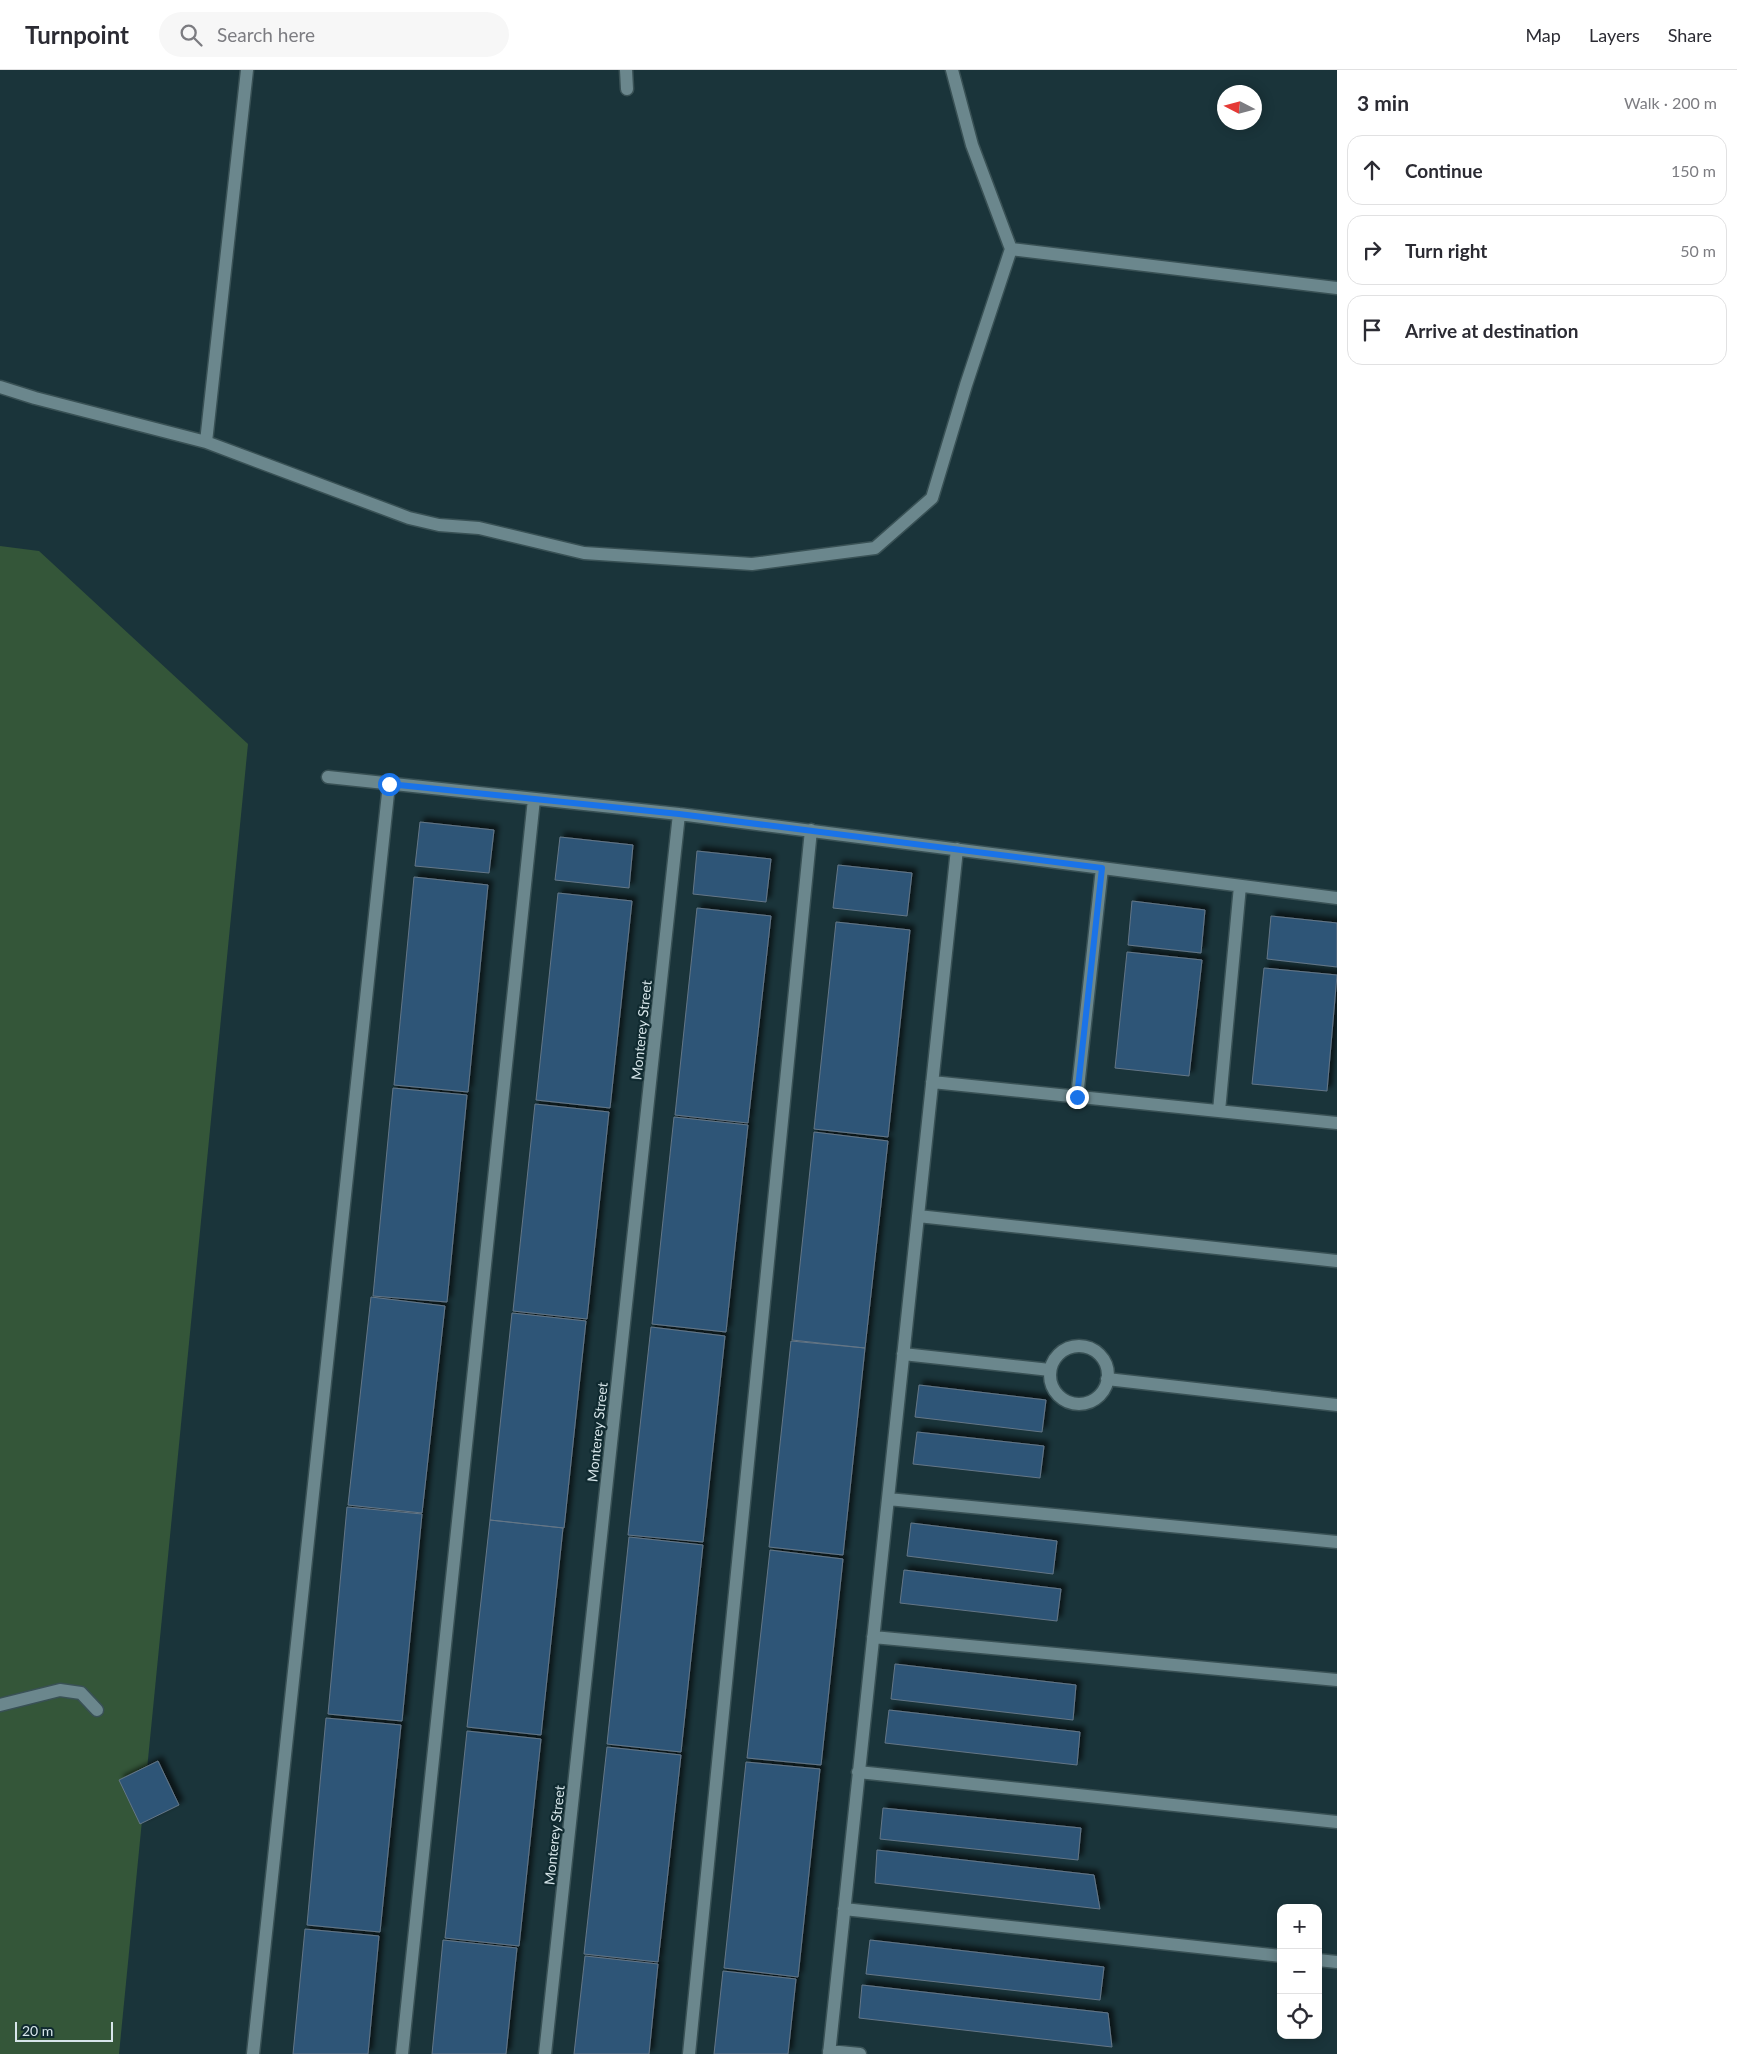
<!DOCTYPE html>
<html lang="en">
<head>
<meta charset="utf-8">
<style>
	:root { --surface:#fff; --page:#f7f7f7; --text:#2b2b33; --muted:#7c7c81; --line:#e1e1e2 }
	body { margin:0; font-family:Lato,sans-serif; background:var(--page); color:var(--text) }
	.controls { position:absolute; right:15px; bottom:15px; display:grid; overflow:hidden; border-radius:10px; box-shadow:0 2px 12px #0003 }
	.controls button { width:45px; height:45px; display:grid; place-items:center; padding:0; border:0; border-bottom:1px solid var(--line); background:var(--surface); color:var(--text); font:25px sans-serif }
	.compass { position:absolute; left:1217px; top:15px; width:45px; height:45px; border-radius:50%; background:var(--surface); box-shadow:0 2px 12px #0003; rotate:276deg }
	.scale { position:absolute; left:15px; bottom:12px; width:98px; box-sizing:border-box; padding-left:5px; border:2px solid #d7e6ea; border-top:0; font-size:14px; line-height:18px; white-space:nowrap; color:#d7e6ea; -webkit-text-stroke:4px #102a30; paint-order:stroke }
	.stop { position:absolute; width:15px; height:15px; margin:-11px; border:4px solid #1a73e8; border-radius:50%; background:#fff }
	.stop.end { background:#1a73e8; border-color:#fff; box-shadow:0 1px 5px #0008 }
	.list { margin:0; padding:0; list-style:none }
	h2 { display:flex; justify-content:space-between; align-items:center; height:65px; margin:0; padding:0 20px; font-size:21px }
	h2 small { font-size:16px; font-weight:400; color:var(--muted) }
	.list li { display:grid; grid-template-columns:32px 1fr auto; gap:15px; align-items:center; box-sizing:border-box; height:70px; margin:0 10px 10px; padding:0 10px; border:1px solid var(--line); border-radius:15px }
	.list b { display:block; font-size:19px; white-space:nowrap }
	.list em { font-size:16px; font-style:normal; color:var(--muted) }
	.icon { flex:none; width:28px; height:28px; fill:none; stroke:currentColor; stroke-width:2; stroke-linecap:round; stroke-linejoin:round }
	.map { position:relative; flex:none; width:1337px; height:1984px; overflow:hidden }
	header { display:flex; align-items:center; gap:30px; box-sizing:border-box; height:70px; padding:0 25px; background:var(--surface); border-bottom:1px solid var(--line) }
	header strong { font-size:24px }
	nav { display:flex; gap:28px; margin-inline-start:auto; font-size:18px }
	.search { width:350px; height:45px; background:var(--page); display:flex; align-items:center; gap:12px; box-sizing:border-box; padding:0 18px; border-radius:28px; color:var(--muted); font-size:19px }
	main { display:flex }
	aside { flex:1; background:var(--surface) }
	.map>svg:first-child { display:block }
	.green { fill:#345639 }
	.building { fill:#2d5577; stroke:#647687; filter:url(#shadow) }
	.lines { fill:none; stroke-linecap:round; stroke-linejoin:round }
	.service-casing { stroke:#395155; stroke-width:15 }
	.minor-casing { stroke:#395155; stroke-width:15 }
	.service { stroke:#6b878d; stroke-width:12 }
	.minor { stroke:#6b878d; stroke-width:12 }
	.route { stroke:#1a73e8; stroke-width:6 }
	.labels { text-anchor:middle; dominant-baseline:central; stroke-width:4.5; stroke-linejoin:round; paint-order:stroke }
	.street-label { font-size:14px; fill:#d7e6ea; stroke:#102a30 }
</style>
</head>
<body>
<header>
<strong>Turnpoint</strong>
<div class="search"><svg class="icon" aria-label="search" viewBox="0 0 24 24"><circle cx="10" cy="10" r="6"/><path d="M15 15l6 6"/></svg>Search here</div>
<nav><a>Map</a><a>Layers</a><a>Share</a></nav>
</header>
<main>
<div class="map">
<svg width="1337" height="1984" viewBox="0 0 1337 1984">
	<defs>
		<filter id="shadow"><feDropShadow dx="4.5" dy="-4.5" stdDeviation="2.5" flood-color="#0009"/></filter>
	</defs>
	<rect width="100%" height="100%" fill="#1a343a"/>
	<path class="green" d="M 0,476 L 39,481 L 248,674 L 119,1984 L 0,1984 Z"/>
	<path class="building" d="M 420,752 L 494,760 L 489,803 L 415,796 Z
		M 560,767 L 633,775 L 629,818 L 555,810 Z
		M 697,781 L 771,789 L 766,832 L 693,824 Z
		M 838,795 L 912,803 L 907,846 L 833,838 Z
		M 414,807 L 488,815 L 468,1022 L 394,1015 Z
		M 558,823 L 632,831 L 610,1038 L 536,1030 Z
		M 1132,831 L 1205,840 L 1201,883 L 1128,875 Z
		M 697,838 L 771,846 L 748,1053 L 675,1045 Z
		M 1271,846 L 1337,853 L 1337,897 L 1267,889 Z
		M 836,852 L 910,860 L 888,1067 L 814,1059 Z
		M 1127,882 L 1202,890 L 1189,1006 L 1115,998 Z
		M 1264,898 L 1337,905 L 1327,1021 L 1252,1014 Z
		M 393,1018 L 467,1025 L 447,1232 L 373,1226 Z
		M 535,1034 L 609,1042 L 587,1249 L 513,1241 Z
		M 674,1047 L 748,1055 L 726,1262 L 652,1254 Z
		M 814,1062 L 888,1071 L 865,1278 L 792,1270 Z
		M 371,1227 L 445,1236 L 422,1443 L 348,1435 Z
		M 512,1243 L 586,1251 L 564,1458 L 490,1450 Z
		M 651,1257 L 725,1266 L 703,1472 L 628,1465 Z
		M 791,1271 L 865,1278 L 843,1485 L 769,1477 Z
		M 919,1315 L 1046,1330 L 1042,1362 L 915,1347 Z
		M 917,1362 L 1044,1376 L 1040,1408 L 913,1394 Z
		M 347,1437 L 422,1444 L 402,1651 L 328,1644 Z
		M 490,1450 L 563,1458 L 541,1665 L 467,1657 Z
		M 911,1453 L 1057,1471 L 1053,1504 L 907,1486 Z
		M 629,1467 L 703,1475 L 681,1682 L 607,1674 Z
		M 770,1480 L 843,1489 L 821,1695 L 747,1688 Z
		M 904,1500 L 1061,1519 L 1057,1551 L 900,1533 Z
		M 895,1594 L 1076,1615 L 1073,1650 L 891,1629 Z
		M 889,1640 L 1080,1662 L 1077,1695 L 885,1673 Z
		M 326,1648 L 401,1655 L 380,1862 L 307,1855 Z
		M 467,1661 L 541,1669 L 519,1876 L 445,1868 Z
		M 607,1677 L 681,1685 L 658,1892 L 584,1884 Z
		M 158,1691 L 179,1735 L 140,1754 L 119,1710 Z
		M 746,1692 L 820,1699 L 798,1907 L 724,1898 Z
		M 883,1738 L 1081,1758 L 1078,1790 L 880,1769 Z
		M 877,1780 L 1094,1805 L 1100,1839 L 875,1813 Z
		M 305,1859 L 379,1866 L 368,1984 L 293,1984 Z
		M 443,1870 L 517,1878 L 506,1984 L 432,1984 Z
		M 870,1870 L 1104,1897 L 1100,1930 L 866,1904 Z
		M 585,1886 L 658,1894 L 649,1984 L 574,1984 Z
		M 723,1901 L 796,1909 L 788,1984 L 714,1984 Z
		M 862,1915 L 1108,1943 L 1112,1977 L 859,1948 Z"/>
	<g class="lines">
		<g class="service-casing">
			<path id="service" d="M 626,0 L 627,19
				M 1011,179 L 1337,218
				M 0,317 L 35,328 L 206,372 L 409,448 L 439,455 L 479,458 L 584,483 L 752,494 L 875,478 L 932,428 L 966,315 L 1011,179 L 972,75 L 952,0
				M 206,372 L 247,0
				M 0,1635 L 60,1620 L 81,1623 L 97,1640"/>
		</g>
		<g class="minor-casing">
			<path id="minor" d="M 328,707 L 679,744 L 1337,828
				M 932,1012 L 1337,1053
				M 1077,1027 L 1102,798
				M 1219,1041 L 1240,816
				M 918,1146 L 1337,1191
				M1050 1305a29 29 0 1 1 58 0a29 29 0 1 1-58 0Z
				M 903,1284 L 1050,1300
				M 1107,1309 L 1337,1335
				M 888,1429 L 1337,1472
				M 873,1567 L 1337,1610
				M 858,1702 L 1337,1752
				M 844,1839 L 1281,1886
				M 1318,1890 L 1337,1892
				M 829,1981 L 860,1984
				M 253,1984 L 389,714
				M 402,1984 L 534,729
				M 545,1984 L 679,744
				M 689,1984 L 811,760
				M 829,1984 L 957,779"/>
		</g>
		<use href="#service" class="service"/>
		<use href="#minor" class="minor"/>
	</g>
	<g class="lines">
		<path class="route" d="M 389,714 L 679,744 L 1102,798 L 1077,1027"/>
	</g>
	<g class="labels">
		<g class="street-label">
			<text transform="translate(641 960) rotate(-84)">Monterey Street</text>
			<text transform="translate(597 1362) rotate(-84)">Monterey Street</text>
			<text transform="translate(554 1765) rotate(-84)">Monterey Street</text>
		</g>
	</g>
</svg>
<div class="controls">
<button>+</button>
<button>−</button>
<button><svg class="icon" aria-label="locate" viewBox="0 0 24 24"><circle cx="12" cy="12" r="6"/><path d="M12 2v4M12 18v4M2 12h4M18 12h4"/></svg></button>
</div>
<svg class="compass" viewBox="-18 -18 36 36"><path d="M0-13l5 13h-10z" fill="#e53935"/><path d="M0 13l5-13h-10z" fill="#7c7c81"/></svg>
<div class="scale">20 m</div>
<div class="stop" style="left:389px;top:714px"></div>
<div class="stop end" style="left:1077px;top:1027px"></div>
</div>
<aside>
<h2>3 min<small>Walk · 200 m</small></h2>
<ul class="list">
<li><svg class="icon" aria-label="ahead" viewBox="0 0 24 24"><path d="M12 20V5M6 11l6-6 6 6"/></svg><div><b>Continue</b></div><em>150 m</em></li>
<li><svg class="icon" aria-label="right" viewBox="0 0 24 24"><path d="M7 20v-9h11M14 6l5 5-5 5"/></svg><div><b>Turn right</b></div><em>50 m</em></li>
<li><svg class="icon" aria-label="arrive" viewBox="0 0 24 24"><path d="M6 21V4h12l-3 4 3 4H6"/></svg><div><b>Arrive at destination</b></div></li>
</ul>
</aside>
</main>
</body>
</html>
